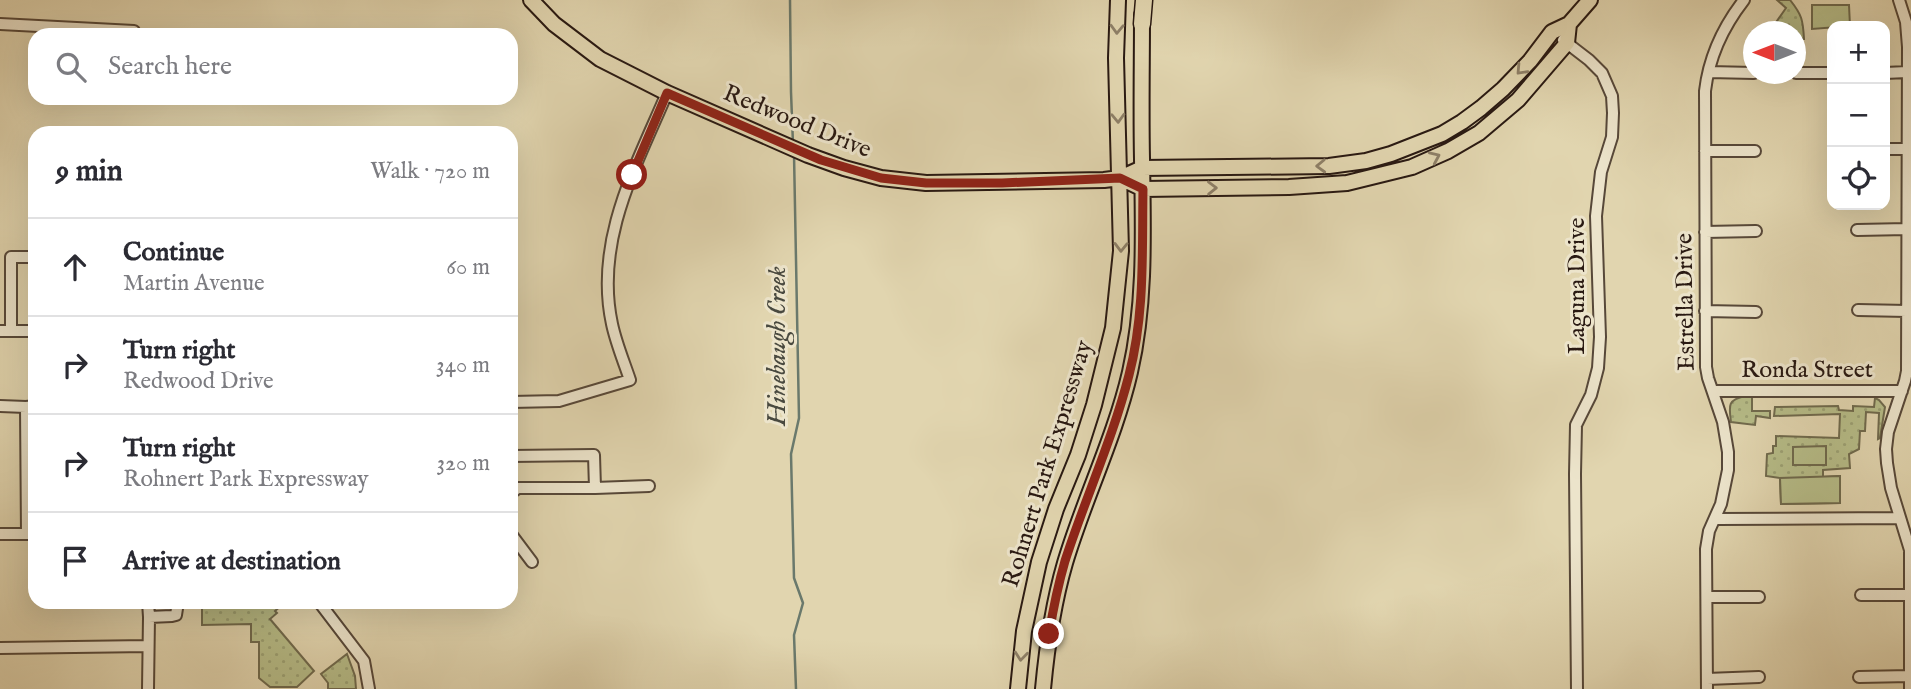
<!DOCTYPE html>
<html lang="en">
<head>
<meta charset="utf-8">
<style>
	:root { --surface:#fff; --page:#f2f2f3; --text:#2b2b33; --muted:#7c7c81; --line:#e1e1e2 }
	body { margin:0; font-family:"IM FELL English",serif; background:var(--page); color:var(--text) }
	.controls { position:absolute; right:21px; top:21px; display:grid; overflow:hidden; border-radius:14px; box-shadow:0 7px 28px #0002 }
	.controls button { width:63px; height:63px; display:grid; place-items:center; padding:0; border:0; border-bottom:2px solid var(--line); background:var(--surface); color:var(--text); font:35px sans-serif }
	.compass { position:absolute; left:1743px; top:21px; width:63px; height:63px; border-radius:50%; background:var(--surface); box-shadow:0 7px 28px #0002; rotate:270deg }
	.stop { position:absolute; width:21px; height:21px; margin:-16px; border:5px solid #8f2418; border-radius:50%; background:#fff }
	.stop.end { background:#8f2418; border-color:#fff; box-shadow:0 2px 7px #0008 }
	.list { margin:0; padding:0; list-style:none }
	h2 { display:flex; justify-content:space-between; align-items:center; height:91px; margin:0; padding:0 28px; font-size:30px }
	h2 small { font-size:23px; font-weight:400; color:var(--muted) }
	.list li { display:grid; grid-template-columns:46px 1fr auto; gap:21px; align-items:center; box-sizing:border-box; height:98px; padding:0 28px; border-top:2px solid var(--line) }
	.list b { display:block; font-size:26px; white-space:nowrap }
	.list p { margin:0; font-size:23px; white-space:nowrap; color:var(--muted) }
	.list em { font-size:23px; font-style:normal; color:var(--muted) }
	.icon { flex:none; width:38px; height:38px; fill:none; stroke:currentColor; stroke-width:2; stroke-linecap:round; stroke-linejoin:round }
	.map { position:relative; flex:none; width:1911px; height:689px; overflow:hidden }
	.search { position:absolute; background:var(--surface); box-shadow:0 7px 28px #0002; left:28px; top:28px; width:490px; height:77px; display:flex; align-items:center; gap:18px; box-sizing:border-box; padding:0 24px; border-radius:21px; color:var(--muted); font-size:26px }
	.panel { position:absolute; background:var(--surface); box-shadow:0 7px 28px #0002; left:28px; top:126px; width:490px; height:483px; border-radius:21px }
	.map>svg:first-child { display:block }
	.grass { fill:url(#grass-dots); stroke:#706a4d; stroke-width:2 }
	.pitch { fill:#b6bc88; stroke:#706a4d; stroke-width:2 }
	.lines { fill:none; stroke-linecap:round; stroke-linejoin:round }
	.stream { stroke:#6a796c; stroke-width:2.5 }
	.minor-casing { stroke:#574839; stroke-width:14 }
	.major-casing { stroke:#291912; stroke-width:18 }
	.highway-casing { stroke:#291912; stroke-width:19 }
	.minor { stroke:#ece4cb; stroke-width:10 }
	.major { stroke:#e1d5af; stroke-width:14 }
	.highway { stroke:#e1d5af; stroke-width:16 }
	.oneway { stroke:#8e8068 }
	.route { stroke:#8f2418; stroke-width:9 }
	.labels { text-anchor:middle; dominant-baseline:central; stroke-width:6; stroke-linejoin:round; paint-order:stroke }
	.street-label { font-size:24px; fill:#291912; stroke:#ece4cb }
	.water-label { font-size:26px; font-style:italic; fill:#49493f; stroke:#ece4cb }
</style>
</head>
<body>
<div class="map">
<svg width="1911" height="689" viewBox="0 0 1911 689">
	<defs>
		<pattern id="grass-dots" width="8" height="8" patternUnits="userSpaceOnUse" patternTransform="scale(1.75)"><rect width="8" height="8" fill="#b6bc88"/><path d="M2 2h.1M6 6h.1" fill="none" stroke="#9ca174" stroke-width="1.8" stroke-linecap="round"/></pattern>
	</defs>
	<rect width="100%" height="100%" fill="#e1d5af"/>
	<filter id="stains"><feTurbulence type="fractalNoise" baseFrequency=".00286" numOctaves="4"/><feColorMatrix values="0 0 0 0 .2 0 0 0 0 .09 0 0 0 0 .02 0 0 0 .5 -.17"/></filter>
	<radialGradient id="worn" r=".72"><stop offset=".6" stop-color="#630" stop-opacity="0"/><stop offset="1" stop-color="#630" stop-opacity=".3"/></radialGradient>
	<path class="grass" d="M 1777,0 L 1790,0 C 1802,15 1803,20 1804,39 L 1796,39 L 1796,32 L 1770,31 L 1786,8 Z
		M 1745,396 L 1752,397 L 1752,411 L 1770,411 L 1770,418 L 1756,416 L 1755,425 L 1731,422 C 1729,406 1727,400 1745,396 Z
		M 1875,398 L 1879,400 L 1885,407 L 1880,438 L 1878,439 L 1879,413 L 1866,412 L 1865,431 L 1860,431 L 1859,449 L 1849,454 L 1850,468 L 1823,470 L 1823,477 L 1840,476 L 1840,503 L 1781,504 L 1780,478 L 1766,476 L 1767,454 L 1773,453 L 1773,446 L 1776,446 L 1776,436 L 1839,438 L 1840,414 L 1774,416 L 1775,407 L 1838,406 L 1839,410 L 1853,411 L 1853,406 L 1874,407 Z
		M 202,602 L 290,602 L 286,606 L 283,604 L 275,611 L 277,613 L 270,619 L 314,671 L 297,687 L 270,687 L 259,678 L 259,642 L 251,642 L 251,624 L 202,625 Z
		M 347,654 L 355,676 L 356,689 L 328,689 L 328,683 L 321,674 Z"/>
	<path class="pitch" d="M 1812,5 L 1849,5 L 1850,26 L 1812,29 Z
		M 1826,446 L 1826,465 L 1793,465 L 1793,447 Z
		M 1840,476 L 1840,503 L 1781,504 L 1780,478 Z"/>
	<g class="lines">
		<path class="stream" d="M 790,0 L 791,92 L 793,144
			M 794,154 L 799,418 L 791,454 L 794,578 L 803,603 L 794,635 L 796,689"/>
		<g class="minor-casing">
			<path id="minor" d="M 1899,0 L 1906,22 L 1908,47 L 1907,371 L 1905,381 L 1888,432 L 1886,449 L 1887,463 L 1891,488 L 1910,550 L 1910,689
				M 0,24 L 134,31
				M 1563,40 L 1589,60 L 1602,73 L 1612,96 L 1613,113 L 1612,137 L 1601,172 L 1596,216 L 1600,337 L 1598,368 L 1591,395 L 1576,425 L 1575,474 L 1577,689
				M 1709,72 L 1754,73
				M 1796,73 L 1832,73
				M 1885,73 L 1907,72
				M 1885,149 L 1907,149
				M 1705,151 L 1755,151
				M 1857,230 L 1907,229
				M 1705,232 L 1756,231
				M 1858,310 L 1907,311
				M 1705,311 L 1756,312
				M 0,331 L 35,331
				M 11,331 L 11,257 L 35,257
				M 1713,391 L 1902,391
				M 511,402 L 559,401 L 630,380 C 624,362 616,343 612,324 C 594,241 636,166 667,93
				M 0,406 L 26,407
				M 35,406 L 26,407 L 27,534 L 35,533
				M 511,456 L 594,455 L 595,488 L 649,486
				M 511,493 L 518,488 L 595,488
				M 1716,519 L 1900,518
				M 0,534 L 27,534
				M 511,534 L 532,562
				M 1861,595 L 1910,595
				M 1707,597 L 1759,597
				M 148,602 L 149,617
				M 319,602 L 364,661 L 369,689
				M 0,648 L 148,646
				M 1859,677 L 1910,676
				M 1707,679 L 1759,677
				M 148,689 L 149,617 L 172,616 L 176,615 L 178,602
				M 1707,689 L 1706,549 L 1709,531 L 1721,504 L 1728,470 L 1728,452 L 1723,422 L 1708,378 L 1706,367 L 1705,91 C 1709,57 1723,27 1744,0"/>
		</g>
		<g class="major-casing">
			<path id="major" d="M 531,0 L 554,24 L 600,59 L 667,93 L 808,155 L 844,168 L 881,178 L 926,183 L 1104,180 L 1120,178 L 1142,168 L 1329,166 L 1366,161 L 1391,154 L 1442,134 L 1462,122 L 1481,108 L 1503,89 L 1530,61 L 1552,32 L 1569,24 L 1590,0
				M 1120,178 L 1143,189 L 1289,187 L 1347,183 L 1412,167 L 1448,151 L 1479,133 L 1518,100 L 1567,43 L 1569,24
				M 1018,689 L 1024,631 L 1039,562 L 1056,509 L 1078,455 L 1094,405 L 1113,328 L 1121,251 L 1116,58 L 1118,0
				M 1043,689 C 1047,646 1053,604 1065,563 C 1084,499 1115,437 1130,372 C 1146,302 1143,230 1142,159 C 1141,111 1142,63 1142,15"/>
		</g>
		<g class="highway-casing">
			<path id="highway" d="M 1142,24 L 1144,0"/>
		</g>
		<use href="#minor" class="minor"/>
		<use href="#major" class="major"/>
		<use href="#highway" class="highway"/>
	</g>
	<defs><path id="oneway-chevron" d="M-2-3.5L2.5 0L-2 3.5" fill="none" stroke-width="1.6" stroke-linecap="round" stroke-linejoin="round" transform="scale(1.75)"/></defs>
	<g class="oneway">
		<use href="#oneway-chevron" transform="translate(1117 29) rotate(92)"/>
		<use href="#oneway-chevron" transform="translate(1521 70) rotate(133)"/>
		<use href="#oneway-chevron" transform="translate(1118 118) rotate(88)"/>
		<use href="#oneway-chevron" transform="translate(1435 157) rotate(-24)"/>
		<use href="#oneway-chevron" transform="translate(1321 166) rotate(178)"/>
		<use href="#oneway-chevron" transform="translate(1212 188) rotate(-1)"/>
		<use href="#oneway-chevron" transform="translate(1121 247) rotate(91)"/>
		<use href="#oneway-chevron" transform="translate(1021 656) rotate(96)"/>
	</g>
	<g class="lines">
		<path class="route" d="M 632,175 L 667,93 L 821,160 L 881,178 L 926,183 L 1002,183 L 1120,178 L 1143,189 C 1142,251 1145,314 1129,375 C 1113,438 1085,499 1065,561 C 1058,585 1053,610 1049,634"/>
	</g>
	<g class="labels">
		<g class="street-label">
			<text transform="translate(797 122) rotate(22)">Redwood Drive</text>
			<text transform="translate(1577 286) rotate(-90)">Laguna Drive</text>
			<text transform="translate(1686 302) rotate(-91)">Estrella Drive</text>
			<text x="1807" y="370">Ronda Street</text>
			<text transform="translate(1048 464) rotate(-73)">Rohnert Park Expressway</text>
		</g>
		<g class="water-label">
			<text transform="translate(777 346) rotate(-90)">Hinebaugh Creek</text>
		</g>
	</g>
	<rect width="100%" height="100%" filter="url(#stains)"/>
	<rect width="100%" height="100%" fill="url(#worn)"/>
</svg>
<div class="controls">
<button>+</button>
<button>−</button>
<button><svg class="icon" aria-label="locate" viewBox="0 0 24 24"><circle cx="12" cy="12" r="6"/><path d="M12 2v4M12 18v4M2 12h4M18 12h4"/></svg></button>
</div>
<svg class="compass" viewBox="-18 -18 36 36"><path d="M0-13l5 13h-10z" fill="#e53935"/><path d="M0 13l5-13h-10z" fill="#7c7c81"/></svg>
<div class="stop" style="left:632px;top:175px"></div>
<div class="stop end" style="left:1049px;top:634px"></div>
<div class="search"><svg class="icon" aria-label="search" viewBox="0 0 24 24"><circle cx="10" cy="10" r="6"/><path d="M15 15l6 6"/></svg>Search here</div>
<section class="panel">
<h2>9 min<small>Walk · 720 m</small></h2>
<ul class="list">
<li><svg class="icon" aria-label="ahead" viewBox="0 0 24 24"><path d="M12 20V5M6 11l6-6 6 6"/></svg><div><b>Continue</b><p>Martin Avenue</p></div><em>60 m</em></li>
<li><svg class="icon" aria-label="right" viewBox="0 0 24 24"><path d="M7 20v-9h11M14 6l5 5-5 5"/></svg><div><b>Turn right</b><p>Redwood Drive</p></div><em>340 m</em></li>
<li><svg class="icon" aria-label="right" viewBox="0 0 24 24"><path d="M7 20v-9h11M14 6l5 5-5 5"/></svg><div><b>Turn right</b><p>Rohnert Park Expressway</p></div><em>320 m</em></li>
<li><svg class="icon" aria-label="arrive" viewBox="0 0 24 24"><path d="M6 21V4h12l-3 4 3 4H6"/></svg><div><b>Arrive at destination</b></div></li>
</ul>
</section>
</div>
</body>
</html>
